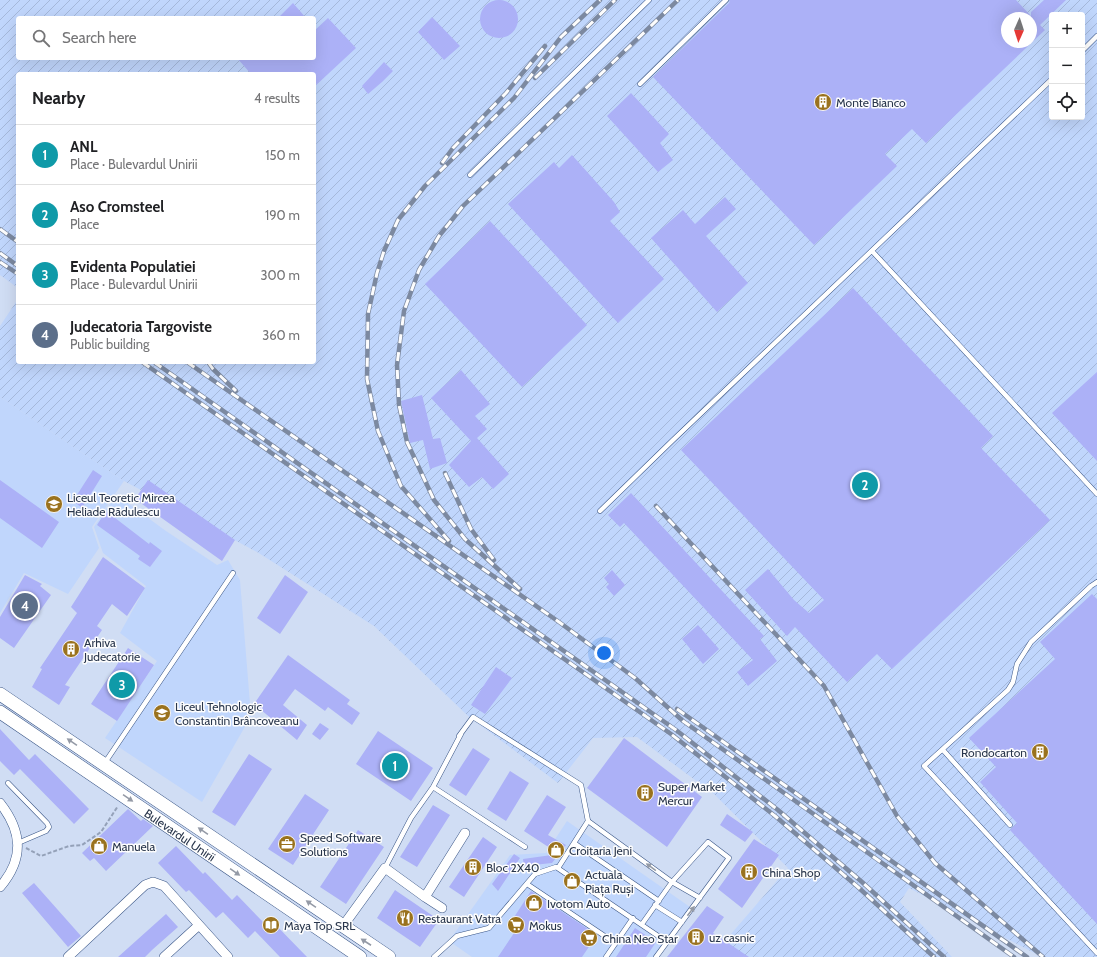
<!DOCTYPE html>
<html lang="en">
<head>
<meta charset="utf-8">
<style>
	:root { --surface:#fff; --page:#f6f6f6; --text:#202124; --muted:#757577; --line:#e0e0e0; --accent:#db2777 }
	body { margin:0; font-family:Cabin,sans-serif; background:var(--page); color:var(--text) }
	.controls { position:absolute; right:12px; top:12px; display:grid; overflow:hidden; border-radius:4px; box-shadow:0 4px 16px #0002 }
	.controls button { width:36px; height:36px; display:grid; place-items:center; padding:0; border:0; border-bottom:1px solid var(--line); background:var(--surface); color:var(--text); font:20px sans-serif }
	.compass { position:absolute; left:1001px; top:12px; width:36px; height:36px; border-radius:50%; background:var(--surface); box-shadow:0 4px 16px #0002; rotate:183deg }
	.you { position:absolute; left:604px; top:653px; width:14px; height:14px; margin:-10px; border:3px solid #fff; border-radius:50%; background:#1a73e8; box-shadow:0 0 0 6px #1a73e833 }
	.badge { display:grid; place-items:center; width:26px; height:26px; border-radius:50%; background:var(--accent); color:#fff; font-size:13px; font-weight:700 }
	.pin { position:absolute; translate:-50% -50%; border:2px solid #fff; box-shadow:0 1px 4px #0006 }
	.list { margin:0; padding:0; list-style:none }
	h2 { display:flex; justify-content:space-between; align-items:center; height:52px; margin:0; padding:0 16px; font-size:17px }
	h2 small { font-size:13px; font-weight:400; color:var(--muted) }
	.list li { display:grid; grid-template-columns:26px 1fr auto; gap:12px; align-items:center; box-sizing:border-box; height:60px; padding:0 16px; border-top:1px solid var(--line) }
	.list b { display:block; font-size:15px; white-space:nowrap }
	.list p { margin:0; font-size:13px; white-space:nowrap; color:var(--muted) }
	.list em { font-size:13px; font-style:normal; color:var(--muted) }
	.icon { flex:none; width:22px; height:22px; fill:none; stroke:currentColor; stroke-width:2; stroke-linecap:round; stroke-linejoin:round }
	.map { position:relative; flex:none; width:1097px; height:957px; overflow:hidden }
	.search { position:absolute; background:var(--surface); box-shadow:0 4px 16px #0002; left:16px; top:16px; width:300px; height:44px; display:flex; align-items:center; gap:10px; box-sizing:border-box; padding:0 14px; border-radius:4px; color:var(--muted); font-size:15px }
	.panel { position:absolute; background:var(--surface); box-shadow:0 4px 16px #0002; left:16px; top:72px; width:300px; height:292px; border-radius:4px }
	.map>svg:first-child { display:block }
	.built { fill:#c0d6fc }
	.industrial { fill:url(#industrial-furrows); fill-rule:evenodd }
	.building { fill:#acb1f7; fill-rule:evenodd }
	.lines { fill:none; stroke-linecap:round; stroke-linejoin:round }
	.lane-casing { stroke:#3a5686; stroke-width:5.5 }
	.street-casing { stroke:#3a5686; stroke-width:10 }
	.secondary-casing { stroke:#3a5686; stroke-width:14 }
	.path { stroke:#94a1b8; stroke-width:2; stroke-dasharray:4 2; stroke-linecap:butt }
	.lane { stroke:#fff; stroke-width:4.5 }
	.street { stroke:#fff; stroke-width:9 }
	.secondary { stroke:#fff; stroke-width:13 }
	.rail-casing { stroke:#7c89a0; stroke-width:4.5 }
	.rail { stroke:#fdfdfd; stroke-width:3; stroke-dasharray:9; stroke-linecap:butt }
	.oneway { fill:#949aa6 }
	.labels { text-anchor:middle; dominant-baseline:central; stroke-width:3; stroke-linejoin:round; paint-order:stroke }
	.poi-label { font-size:12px; fill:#29364c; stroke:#fdfdfd; text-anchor:start }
	.street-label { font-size:12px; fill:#29364c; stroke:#fdfdfd }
</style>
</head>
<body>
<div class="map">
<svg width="1097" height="957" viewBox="0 0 1097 957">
	<defs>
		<pattern id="industrial-furrows" width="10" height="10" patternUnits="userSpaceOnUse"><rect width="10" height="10" fill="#c0d6fc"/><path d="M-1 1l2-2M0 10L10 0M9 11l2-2" fill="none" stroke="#a5b8da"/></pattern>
	</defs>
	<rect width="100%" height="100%" fill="#d0ddf4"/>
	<path class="built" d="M 0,397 L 124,481 L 92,527 L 99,548 L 68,594 L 24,573 L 0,613 Z
		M 118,496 L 166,531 L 217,565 L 228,560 L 240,580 L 251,716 L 202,802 L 105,738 L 157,661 L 120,633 L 146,586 L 103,553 L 94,527 L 106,509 Z
		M 567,821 L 690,907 L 657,957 L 472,957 L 449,941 L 510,855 L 546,853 Z"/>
	<path class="industrial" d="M 0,0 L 1097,0 L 1097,957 L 1042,957 L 909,888 L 900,902 L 952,957 L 711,957 L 788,868 L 714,794 L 637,737 L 593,738 L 558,783 L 467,715 L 374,626 L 257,552 L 124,481 L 0,397 L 0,326 L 18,299 L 18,362 L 314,362 L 314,74 L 18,74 L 18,288 L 0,275 ZM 1052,15 L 1082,15 L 1082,117 L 1052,117 ZM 18,18 L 314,18 L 314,58 L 18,58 ZM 1007,18 L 1031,18 L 1031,42 L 1007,42 Z"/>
	<path class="building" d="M480 19a19 19 0 1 1 38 0a19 19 0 1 1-38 0Z
		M 730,0 L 1016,0 L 1031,16 L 1031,12 L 1044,0 L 1066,0 L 1040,25 L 1045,30 L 926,143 L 912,129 L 885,154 L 897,166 L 814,245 L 653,77 L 729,3 ZM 1007,18 L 1031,18 L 1031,42 L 1007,42 Z
		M 293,3 L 306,18 L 278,18 Z
		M 432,17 L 460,46 L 444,60 L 418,32 Z
		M 328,18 L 356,48 L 314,87 L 314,74 L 251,74 L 237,58 L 314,58 L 314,31 Z
		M 384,62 L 393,71 L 382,82 L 368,94 L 362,86 Z
		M 631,93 L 669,134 L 660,143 L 673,160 L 658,172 L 607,116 Z
		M 572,155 L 614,202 L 620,212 L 610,221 L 664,279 L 618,323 L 508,204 L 554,162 L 559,168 Z
		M 725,197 L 736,209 L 706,236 L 748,283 L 717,312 L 651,238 L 683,210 L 695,224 Z
		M 490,221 L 587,325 L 522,387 L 425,284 Z
		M 853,288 L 993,436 L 981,448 L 1050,520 L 892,669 L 877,654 L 847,682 L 795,627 L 787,636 L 745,590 L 768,569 L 794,600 L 809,613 L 824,600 L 681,450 Z
		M 461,370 L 490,404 L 475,416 L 487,429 L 477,438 L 509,474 L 493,489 L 482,477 L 469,487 L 449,465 L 471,441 L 431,398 Z
		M 1097,372 L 1097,461 L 1052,413 Z
		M 422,395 L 433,439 L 440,438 L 447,463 L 430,469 L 423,440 L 410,443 L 401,401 Z
		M 93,470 L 102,476 L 82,508 L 73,501 Z
		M 0,480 L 59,522 L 42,548 L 0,518 Z
		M 148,480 L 235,540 L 222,561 L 135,499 Z
		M 631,493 L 764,636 L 760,639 L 777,661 L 748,686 L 737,672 L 753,660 L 624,523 L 620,527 L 608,515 Z
		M 106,511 L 149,544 L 150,542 L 162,551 L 150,567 L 138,559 L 140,556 L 97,525 Z
		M 103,557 L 145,588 L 127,616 L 112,604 L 97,626 L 102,630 L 65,685 L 70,687 L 59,705 L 32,687 L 42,669 L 40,668 L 77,613 L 71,607 Z
		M 612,570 L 625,585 L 614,596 L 606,587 L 609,584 L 604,578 Z
		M 25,575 L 42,584 L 40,586 L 51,595 L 14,648 L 0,638 L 0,617 Z
		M 285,575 L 308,592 L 280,634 L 257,618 Z
		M 1092,594 L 1097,599 L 1097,924 L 1010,830 L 1017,823 L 980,782 L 996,767 L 969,738 L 1055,659 L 1040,642 Z
		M 698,625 L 719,649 L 703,664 L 682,639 Z
		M 128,648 L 154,665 L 117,721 L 91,704 Z
		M 288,655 L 350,700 L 347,704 L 360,713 L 352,725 L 328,707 L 325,711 L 295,689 L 283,705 L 307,725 L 297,740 L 254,704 Z
		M 496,667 L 512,678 L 485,714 L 471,705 Z
		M 320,723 L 329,729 L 320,740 L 312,734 Z
		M 0,729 L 29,760 L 35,754 L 89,809 L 74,824 L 20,769 L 14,775 L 0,761 Z
		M 378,731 L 433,768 L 411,801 L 356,764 Z
		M 624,738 L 702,797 L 667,847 L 587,788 Z
		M 473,748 L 490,759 L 466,796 L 449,785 Z
		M 249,754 L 272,769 L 235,826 L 212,812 Z
		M 510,771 L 529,783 L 506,821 L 487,809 Z
		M 305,794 L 329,810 L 293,865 L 268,849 Z
		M 547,795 L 566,807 L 548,835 L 566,845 L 559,854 L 524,831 Z
		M 433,805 L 450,815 L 417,867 L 400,857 Z
		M 128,809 L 141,821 L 143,819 L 153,826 L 106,871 L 94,858 L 90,861 L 82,853 Z
		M 727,814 L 753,832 L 745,842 L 720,825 Z
		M 358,830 L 384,847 L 346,904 L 320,887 Z
		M 483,837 L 497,847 L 464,897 L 449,887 Z
		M 754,839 L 779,855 L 742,908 L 718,889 Z
		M 176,846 L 203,874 L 205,872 L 232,900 L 237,895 L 264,923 L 269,918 L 307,957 L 280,957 L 255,931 L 248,938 L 223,912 L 216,918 L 189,890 L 186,892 L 158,863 Z
		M 514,854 L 520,858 L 498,891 L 492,884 Z
		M 559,854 L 552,863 L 524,866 L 523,859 Z
		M 34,883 L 81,936 L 68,947 L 22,893 Z
		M 395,890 L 439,920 L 420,947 L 377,918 Z
		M 531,891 L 597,935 L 582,957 L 498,957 L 516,930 L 509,925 Z
		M 707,906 L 724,917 L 713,933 L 749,957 L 667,957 Z
		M 166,914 L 178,927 L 152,950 L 145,957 L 118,957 Z
		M 635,928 L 656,942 L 646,957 L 616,957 Z"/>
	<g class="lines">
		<g class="lane-casing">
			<path id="lane" d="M 1082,51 L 1097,36
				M 640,84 L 726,0
				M 470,175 L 649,0
				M 872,251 L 1097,494
				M 600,511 L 672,441 L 1052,79
				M 1097,582 L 1091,586 L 1031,642 L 1017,664 L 1013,682 L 1008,690 L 924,766 L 1097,953
				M 459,736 L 473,717 L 581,785 L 588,821
				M 943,750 L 1010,825
				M 104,764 L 233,573
				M 8,783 L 47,823 L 49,827 L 46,831 L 18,843
				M 433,787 L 525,847
				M 574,843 L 659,901
				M 385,868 L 411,818 L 433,787 L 461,734
				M 558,868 L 588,821 L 672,882 L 708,842 L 729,858 L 656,957
				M 527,884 L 615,943
				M 655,905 L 682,922
				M 642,924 L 672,882 L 700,898
				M 434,957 L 457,936 L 489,928 L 535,874 L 556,867 L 667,942
				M 606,957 L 633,918"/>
		</g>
		<g class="street-casing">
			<path id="street" d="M 0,803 C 22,831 25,858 0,887
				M 425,897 L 442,908
				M 343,926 L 385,868 L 425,897 L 465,833
				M 68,957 L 145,885 L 153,882 L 164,886 L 228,957
				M 164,957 L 199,925"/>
		</g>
		<g class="secondary-casing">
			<g id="secondary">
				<path d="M 0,694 L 389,957"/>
				<path id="s1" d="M 0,712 L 360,957"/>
			</g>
		</g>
		<path class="path" d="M 26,848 L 41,856 L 69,846 L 82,845 L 101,832 L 118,806"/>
		<use href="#lane" class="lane"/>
		<use href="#street" class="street"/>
		<use href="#secondary" class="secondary"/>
		<g class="rail-casing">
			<path id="rail" d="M 535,78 L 615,0
				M 442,163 L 453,148 L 506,93 L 545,46
				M 0,229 L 18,242
				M 0,253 L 18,266
				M 0,262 L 18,274
				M 142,362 L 671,734 L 775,816 L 859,888 L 934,957
				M 154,362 L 676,730 L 778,810 L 862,882 L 944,957
				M 187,362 L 559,622 L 635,678 L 683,721 L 1014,957
				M 208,362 L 213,369 L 236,391
				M 445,473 L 471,529 L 494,560
				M 656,506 L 824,686 L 897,816 L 935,863 L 1043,957
				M 449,541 L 401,486 L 378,431 L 367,379 L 368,314 L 377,273 L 384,251 L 398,220 L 425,186 L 514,98 L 561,37 L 600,0
				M 520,589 L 465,539 L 434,500 L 407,442 L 399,405 L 397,365 L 404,311 L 419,270 L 439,236 L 463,206 L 678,0
				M 677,709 L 1027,957"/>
		</g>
		<use href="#rail" class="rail"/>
	</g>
	<defs><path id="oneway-solid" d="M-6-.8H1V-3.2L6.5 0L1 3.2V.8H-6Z"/></defs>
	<g class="oneway">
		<use href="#oneway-solid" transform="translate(72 742) rotate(-146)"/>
		<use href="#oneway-solid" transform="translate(128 798) rotate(34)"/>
		<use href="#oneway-solid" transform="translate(203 831) rotate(-146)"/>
		<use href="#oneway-solid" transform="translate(651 867) rotate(-144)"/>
		<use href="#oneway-solid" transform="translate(235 872) rotate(35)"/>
		<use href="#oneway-solid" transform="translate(311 904) rotate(-146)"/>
		<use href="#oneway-solid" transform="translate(691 911) rotate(-53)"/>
		<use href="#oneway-solid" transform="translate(366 942) rotate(-147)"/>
	</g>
	<defs>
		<g id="building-disc" transform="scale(0.9)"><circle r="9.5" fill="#9a721e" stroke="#fdfdfd"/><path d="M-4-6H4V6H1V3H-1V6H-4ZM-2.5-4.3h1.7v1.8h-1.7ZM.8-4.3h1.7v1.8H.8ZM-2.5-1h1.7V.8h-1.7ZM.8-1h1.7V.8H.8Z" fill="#fff"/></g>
		<g id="school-disc" transform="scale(0.9)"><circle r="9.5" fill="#9a721e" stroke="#fdfdfd"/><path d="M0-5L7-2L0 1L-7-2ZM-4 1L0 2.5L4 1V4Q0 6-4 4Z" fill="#fff"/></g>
		<g id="office-disc" transform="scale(0.9)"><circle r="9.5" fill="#9a721e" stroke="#fdfdfd"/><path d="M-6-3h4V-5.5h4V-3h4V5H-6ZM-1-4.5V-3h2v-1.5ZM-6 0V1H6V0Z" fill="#fff"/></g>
		<g id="shop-disc" transform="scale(0.9)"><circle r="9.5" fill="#9a721e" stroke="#fdfdfd"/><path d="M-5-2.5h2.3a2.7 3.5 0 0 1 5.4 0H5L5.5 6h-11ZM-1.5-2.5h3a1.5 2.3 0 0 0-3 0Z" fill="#fff"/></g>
		<g id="restaurant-disc" transform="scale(0.9)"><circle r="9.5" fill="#9a721e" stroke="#fdfdfd"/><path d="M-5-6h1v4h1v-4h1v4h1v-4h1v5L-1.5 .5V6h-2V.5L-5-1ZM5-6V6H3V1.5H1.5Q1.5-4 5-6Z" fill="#fff"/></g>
		<g id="library-disc" transform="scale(0.9)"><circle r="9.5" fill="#9a721e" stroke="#fdfdfd"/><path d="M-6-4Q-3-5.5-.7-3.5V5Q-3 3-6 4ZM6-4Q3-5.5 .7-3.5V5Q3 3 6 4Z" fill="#fff"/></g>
		<g id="supermarket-disc" transform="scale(0.9)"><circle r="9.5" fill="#9a721e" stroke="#fdfdfd"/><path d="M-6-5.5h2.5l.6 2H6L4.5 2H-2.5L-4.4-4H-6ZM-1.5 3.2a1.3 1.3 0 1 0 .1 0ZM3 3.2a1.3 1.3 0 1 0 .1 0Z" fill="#fff"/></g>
	</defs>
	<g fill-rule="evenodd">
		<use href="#building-disc" x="823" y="102"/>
		<use href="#school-disc" x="54" y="504"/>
		<use href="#building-disc" x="71" y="649"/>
		<use href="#school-disc" x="162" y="713"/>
		<use href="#building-disc" x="1040" y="752"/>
		<use href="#building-disc" x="645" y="793"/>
		<use href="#office-disc" x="287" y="844"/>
		<use href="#shop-disc" x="99" y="846"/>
		<use href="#shop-disc" x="556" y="850"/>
		<use href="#building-disc" x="473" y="867"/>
		<use href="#building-disc" x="749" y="872"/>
		<use href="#shop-disc" x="572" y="881"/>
		<use href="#shop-disc" x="534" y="903"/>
		<use href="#restaurant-disc" x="405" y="918"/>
		<use href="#library-disc" x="271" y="925"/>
		<use href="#supermarket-disc" x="516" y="925"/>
		<use href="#building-disc" x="696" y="937"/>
		<use href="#supermarket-disc" x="589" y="938"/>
	</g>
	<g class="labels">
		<g class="poi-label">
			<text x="836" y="102">Monte Bianco</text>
			<text x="67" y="497">Liceul Teoretic Mircea<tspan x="67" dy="14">Heliade Rădulescu</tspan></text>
			<text x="84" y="642">Arhiva<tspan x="84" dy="14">Judecatorie</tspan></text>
			<text x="175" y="706">Liceul Tehnologic<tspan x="175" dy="14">Constantin Brâncoveanu</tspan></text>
			<text x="1027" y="752" text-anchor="end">Rondocarton</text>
			<text x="658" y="786">Super Market<tspan x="658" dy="14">Mercur</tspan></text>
			<text x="300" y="837">Speed Software<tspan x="300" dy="14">Solutions</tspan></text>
			<text x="112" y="846">Manuela</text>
			<text x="569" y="850">Croitaria Jeni</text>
			<text x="486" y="867">Bloc 2X40</text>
			<text x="762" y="872">China Shop</text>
			<text x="585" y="874">Actuala<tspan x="585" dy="14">Piața Ruși</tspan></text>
			<text x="547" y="903">Ivotom Auto</text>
			<text x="418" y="918">Restaurant Vatra</text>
			<text x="284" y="925">Maya Top SRL</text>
			<text x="529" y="925">Mokus</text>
			<text x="709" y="937">uz casnic</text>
			<text x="602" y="938">China Neo Star</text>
		</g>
		<g class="street-label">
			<text stroke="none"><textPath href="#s1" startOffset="218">Bulevardul Unirii</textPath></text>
		</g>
	</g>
</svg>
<div class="controls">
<button>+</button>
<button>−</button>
<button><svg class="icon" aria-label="locate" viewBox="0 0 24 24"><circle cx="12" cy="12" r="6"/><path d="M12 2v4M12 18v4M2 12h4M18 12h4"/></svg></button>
</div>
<svg class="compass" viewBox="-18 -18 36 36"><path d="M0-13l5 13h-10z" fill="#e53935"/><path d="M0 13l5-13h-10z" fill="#757577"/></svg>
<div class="you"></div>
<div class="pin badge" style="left:395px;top:766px;background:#0f9aa8">1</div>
<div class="pin badge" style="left:865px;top:485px;background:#0f9aa8">2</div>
<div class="pin badge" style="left:122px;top:685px;background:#0f9aa8">3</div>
<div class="pin badge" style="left:25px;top:606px;background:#5c6f8a">4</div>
<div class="search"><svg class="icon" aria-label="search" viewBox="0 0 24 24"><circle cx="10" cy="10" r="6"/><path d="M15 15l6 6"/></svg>Search here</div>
<section class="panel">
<h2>Nearby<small>4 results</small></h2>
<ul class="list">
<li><span class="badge" style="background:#0f9aa8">1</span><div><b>ANL</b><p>Place · Bulevardul Unirii</p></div><em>150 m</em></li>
<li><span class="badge" style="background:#0f9aa8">2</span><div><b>Aso Cromsteel</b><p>Place</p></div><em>190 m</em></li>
<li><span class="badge" style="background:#0f9aa8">3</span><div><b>Evidenta Populatiei</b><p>Place · Bulevardul Unirii</p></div><em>300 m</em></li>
<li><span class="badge" style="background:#5c6f8a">4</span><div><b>Judecatoria Targoviste</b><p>Public building</p></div><em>360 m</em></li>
</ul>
</section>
</div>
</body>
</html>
